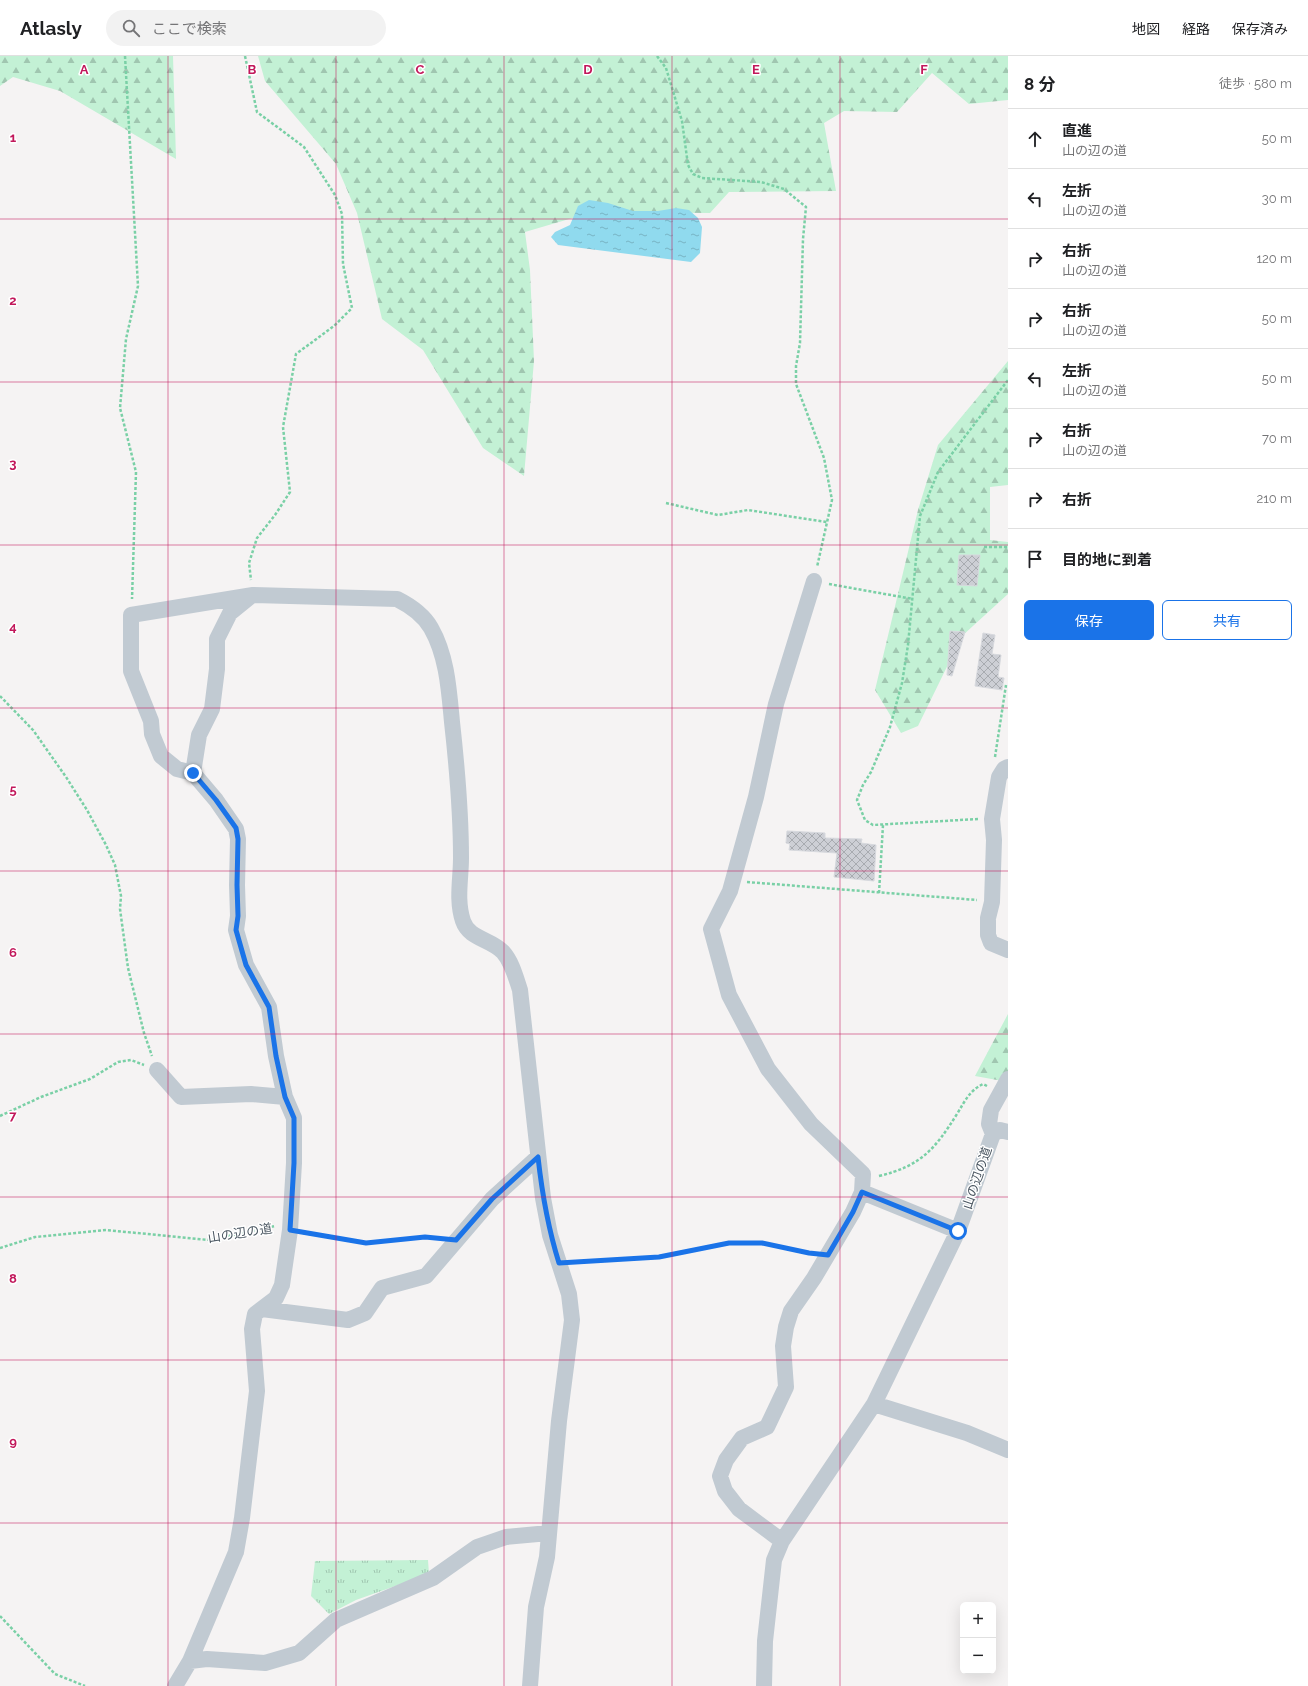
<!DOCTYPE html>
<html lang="ja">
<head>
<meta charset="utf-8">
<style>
	:root { --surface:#fff; --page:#f2f2f2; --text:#202124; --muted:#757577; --line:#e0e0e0; --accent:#1a73e8 }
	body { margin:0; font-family:Raleway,"Noto Sans JP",sans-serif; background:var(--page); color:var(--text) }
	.controls { position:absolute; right:12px; bottom:12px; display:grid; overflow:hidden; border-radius:6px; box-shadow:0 4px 16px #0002 }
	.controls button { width:36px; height:36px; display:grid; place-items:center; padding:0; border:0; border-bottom:1px solid var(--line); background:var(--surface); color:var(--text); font:20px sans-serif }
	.stop { position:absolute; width:12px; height:12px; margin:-9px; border:3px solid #1a73e8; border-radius:50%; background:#fff }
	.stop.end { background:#1a73e8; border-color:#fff; box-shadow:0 1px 4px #0008 }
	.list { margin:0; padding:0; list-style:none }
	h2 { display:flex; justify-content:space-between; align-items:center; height:52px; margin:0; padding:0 16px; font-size:17px }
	h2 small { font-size:13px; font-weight:400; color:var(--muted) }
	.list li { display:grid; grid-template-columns:26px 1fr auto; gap:12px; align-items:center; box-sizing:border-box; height:60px; padding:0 16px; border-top:1px solid var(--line) }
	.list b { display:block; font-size:15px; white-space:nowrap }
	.list p { margin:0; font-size:13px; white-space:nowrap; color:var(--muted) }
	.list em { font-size:13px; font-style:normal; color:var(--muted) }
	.actions { display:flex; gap:8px; padding:12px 16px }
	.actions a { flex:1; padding:9px 0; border:1px solid var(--accent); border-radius:6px; text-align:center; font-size:14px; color:var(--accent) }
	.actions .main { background:var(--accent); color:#fff }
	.icon { flex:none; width:22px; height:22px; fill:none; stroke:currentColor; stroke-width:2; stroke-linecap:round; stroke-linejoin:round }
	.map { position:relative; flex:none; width:1008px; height:1630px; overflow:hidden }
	header { display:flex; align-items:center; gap:24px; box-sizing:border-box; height:56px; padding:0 20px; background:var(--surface); border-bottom:1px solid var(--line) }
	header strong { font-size:19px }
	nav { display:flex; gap:22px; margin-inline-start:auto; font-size:14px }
	.search { width:280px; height:36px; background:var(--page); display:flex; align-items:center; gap:10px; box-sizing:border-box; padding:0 14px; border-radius:22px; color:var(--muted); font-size:15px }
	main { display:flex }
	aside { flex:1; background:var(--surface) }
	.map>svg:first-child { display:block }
	.grass { fill:url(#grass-tufts) }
	.forest { fill:url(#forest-firs) }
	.water { fill:url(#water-ripples) }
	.building { fill:url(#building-cross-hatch); stroke:#d7d9de }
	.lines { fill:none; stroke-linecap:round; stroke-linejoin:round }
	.path { stroke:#7ad0a6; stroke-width:2.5; stroke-dasharray:3 2; stroke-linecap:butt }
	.minor { stroke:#c1cad2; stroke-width:16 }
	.route { stroke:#1a73e8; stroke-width:5 }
	.grid { fill:none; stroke:#c2185b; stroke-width:1; stroke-opacity:0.55 }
	.labels { text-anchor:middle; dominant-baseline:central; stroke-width:3; stroke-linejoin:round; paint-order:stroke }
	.street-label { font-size:13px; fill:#4a5661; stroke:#fff }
	.grid-label { font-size:13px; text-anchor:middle; font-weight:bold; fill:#c2185b; stroke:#fff; stroke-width:3; stroke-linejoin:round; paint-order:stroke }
</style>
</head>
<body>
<header>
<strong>Atlasly</strong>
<div class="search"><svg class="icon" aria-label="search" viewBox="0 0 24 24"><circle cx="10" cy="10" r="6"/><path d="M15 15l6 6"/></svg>ここで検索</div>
<nav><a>地図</a><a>経路</a><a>保存済み</a></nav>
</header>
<main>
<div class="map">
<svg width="1008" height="1630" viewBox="0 0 1008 1630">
	<defs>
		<pattern id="grass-tufts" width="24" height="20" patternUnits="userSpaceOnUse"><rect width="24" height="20" fill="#c3f1d5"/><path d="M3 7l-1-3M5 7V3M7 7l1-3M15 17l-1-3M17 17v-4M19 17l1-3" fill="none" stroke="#a0c6b0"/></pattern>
		<pattern id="forest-firs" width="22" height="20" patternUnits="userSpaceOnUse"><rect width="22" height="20" fill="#c3f1d5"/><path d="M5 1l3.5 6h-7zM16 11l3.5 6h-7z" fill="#a0c6b0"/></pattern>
		<pattern id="water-ripples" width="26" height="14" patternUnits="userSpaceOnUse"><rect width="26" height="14" fill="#90daee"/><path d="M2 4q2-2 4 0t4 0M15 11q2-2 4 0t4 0" fill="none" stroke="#78b4c4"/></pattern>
		<pattern id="building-cross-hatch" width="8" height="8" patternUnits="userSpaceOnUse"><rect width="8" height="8" fill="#cdcfd5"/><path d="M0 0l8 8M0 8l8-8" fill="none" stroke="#a8abb0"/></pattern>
	</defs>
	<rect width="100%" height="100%" fill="#f5f3f3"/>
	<path class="grass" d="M 428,1504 L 429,1518 L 356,1544 L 329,1558 L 311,1540 L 315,1505 Z"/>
	<path class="forest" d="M 0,0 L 173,0 L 176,103 L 60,35 L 13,21 L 0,30 Z
		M 258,0 L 1008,0 L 1008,44 L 969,48 L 932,17 L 897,56 L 844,55 L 824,67 L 836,135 L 729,136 L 710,157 L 593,156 L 525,176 L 530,214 L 534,305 L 524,420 L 483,392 L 423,294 L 382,263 L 357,157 L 336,108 L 265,25 Z
		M 1008,305 L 1008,429 L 990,431 L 990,484 L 1008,486 L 1008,538 L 962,580 L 918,670 L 901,677 L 875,634 L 918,454 L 938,389 Z
		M 1008,958 L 1008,1026 L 975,1020 Z"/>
	<path class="water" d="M 589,144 L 608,147 L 633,155 L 658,155 L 676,152 L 689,154 L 698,162 L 702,171 L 700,197 L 691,206 L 558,189 L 551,181 L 555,176 L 570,169 L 578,150 Z"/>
	<path class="building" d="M 959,499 L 980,499 L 977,530 L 957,529 Z
		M 950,575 L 965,576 L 952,620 L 947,619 Z
		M 983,577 L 995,579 L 992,598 L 1001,599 L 998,621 L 1004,622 L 1002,634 L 975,630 Z
		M 787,775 L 825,777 L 825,782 L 862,783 L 861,787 L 876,789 L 874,825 L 834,821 L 837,797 L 789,794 L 790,788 L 786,787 Z"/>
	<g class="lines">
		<path class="path" d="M 125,0 L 138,230 L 126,283 L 120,352 L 136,416 L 132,543
			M 245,0 L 257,56 L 304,91 L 335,139 L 342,158 L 343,208 L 352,252 L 334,270 L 296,298 L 283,371 L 290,436 L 275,459 L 257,482 L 249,507 L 251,524
			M 657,0 L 666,12 L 682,65 L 688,109 L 693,118 L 702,122 L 761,126 L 784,133 L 806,151 L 803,183 L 800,287 L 796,310 L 796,328 L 824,402 L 832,444 L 817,511
			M 666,447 L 718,459 L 748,454 L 827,466
			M 984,491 L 1008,491
			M 829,528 L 913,543
			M 0,640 L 33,674 L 66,721 L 87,754 L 106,789 L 115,809 L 121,840 L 120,853 L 128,912 L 144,977 L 152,1000
			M 995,701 L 1006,629
			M 978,763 L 873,769 L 865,764 L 857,744 L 863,729 L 871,716 L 890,671 L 902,627 L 908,589 L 920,460 L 938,416 L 1008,324
			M 747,826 L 977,844
			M 879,837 L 883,769
			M 0,1060 L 41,1041 L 90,1023 L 118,1006 L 131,1004 L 144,1009
			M 879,1120 C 921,1110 935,1093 957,1058 C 965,1045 969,1035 983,1028 L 987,1030
			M 303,1177 L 366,1187 L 425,1181 L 437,1182
			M 0,1192 L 35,1181 L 106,1174 L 209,1184 L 275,1170
			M 574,1206 L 659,1201 L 729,1187 L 762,1187 L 812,1198
			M 0,1560 L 55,1618 L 85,1630"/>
		<path class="minor" d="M 1008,711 L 1004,713 L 999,721 L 992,763 L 994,784 L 992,846 L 988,862 L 988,879 L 991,887 L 1008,894
			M 193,717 L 199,679 L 212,653 L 217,613 L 217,583 L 230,557 L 251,540
			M 157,1014 L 181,1041 L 251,1038 L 285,1041
			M 993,1078 L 989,1068 L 991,1054 L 1008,1023
			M 862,1136 L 958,1175
			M 262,1253 L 348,1264 L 365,1257 L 382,1232 L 426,1220 L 492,1143 L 538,1101
			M 874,1348 L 967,1377 L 1008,1394
			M 782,1485 L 739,1453 L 725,1435 L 720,1420 L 726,1404 L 742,1382 L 767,1371 L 786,1331 L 783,1290 L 786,1271 L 791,1255 L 814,1222 L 853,1156 L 862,1136 L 863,1118 L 811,1068 L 768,1013 L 729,939 L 711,873 L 730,835 L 756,741 L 776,648 L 814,525
			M 190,1605 L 207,1603 L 265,1607 L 299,1597 L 336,1564 L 433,1522 L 477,1491 L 506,1481 L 549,1477
			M 175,1630 L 190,1605 L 236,1496 L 242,1462 L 257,1335 L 252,1273 L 255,1258 L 276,1242 L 282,1229 L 290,1174 L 294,1107 L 294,1062 L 285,1041 L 276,1000 L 269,951 L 246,909 L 236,874 L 238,860 L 237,829 L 238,783 L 236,773 L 216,744 L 193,717 L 177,713 L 161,700 L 152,678 L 151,665 L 131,615 L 131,559 L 253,539 L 397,543 C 411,550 423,558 431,572 C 447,600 449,634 452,666 C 457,711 461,757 461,802 C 461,823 456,844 463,865 C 469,883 491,883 503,896 C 512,906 516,922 520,934 L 543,1142 L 550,1179 L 569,1238 L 572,1264 L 559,1365 L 547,1501 L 536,1551 L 530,1630
			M 764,1630 L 765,1585 L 774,1504 L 782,1485 L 874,1348 L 958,1175 L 993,1078 L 1000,1074 L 1008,1076"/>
	</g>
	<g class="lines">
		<path class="route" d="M 193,717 L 216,744 L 236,772 L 238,783 L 237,829 L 238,860 L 236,874 L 246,909 L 269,951 L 276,1000 L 285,1041 L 294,1062 L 294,1107 L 290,1174 L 366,1187 L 425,1181 L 456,1184 L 492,1143 L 538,1101 C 542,1137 548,1172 559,1207 L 659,1201 L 729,1187 L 762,1187 L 809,1197 L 828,1199 L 853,1156 L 862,1136 L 958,1175"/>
	</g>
	<path class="grid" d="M 168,0 L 168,1630M 336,0 L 336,1630M 504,0 L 504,1630M 672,0 L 672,1630M 840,0 L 840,1630M 0,163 L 1008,163M 0,326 L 1008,326M 0,489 L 1008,489M 0,652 L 1008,652M 0,815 L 1008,815M 0,978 L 1008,978M 0,1141 L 1008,1141M 0,1304 L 1008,1304M 0,1467 L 1008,1467"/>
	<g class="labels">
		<g class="street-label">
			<text transform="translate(977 1122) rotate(-71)">山の辺の道</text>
			<text transform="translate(240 1177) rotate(-9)">山の辺の道</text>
		</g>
	</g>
	<g class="grid-label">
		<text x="84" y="18">A</text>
		<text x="252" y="18">B</text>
		<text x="420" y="18">C</text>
		<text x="588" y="18">D</text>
		<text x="756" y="18">E</text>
		<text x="924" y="18">F</text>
		<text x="13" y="86">1</text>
		<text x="13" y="249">2</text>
		<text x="13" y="412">3</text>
		<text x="13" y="575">4</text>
		<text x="13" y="738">5</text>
		<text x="13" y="901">6</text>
		<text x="13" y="1064">7</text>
		<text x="13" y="1227">8</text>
		<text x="13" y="1390">9</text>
	</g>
</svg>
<div class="controls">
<button>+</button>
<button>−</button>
</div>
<div class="stop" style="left:958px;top:1175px"></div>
<div class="stop end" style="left:193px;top:717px"></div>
</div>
<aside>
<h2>8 分<small>徒歩 · 580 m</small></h2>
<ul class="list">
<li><svg class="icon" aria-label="ahead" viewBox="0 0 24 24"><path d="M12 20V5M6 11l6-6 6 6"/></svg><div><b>直進</b><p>山の辺の道</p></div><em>50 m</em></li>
<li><svg class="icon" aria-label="left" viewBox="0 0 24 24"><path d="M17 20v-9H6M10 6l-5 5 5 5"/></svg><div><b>左折</b><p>山の辺の道</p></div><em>30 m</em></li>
<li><svg class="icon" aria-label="right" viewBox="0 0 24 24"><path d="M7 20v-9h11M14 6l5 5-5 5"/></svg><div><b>右折</b><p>山の辺の道</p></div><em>120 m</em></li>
<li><svg class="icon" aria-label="right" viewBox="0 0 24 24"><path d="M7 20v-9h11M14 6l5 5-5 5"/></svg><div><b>右折</b><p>山の辺の道</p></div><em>50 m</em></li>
<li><svg class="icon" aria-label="left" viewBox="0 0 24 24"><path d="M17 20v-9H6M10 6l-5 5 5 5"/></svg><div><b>左折</b><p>山の辺の道</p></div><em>50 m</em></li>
<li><svg class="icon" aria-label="right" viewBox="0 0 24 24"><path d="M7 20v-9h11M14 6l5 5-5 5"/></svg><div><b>右折</b><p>山の辺の道</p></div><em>70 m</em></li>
<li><svg class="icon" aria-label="right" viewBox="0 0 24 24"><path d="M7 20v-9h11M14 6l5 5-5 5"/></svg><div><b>右折</b></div><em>210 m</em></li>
<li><svg class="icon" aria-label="arrive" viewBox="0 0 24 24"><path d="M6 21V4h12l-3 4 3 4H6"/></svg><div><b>目的地に到着</b></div></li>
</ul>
<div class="actions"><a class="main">保存</a><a>共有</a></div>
</aside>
</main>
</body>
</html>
